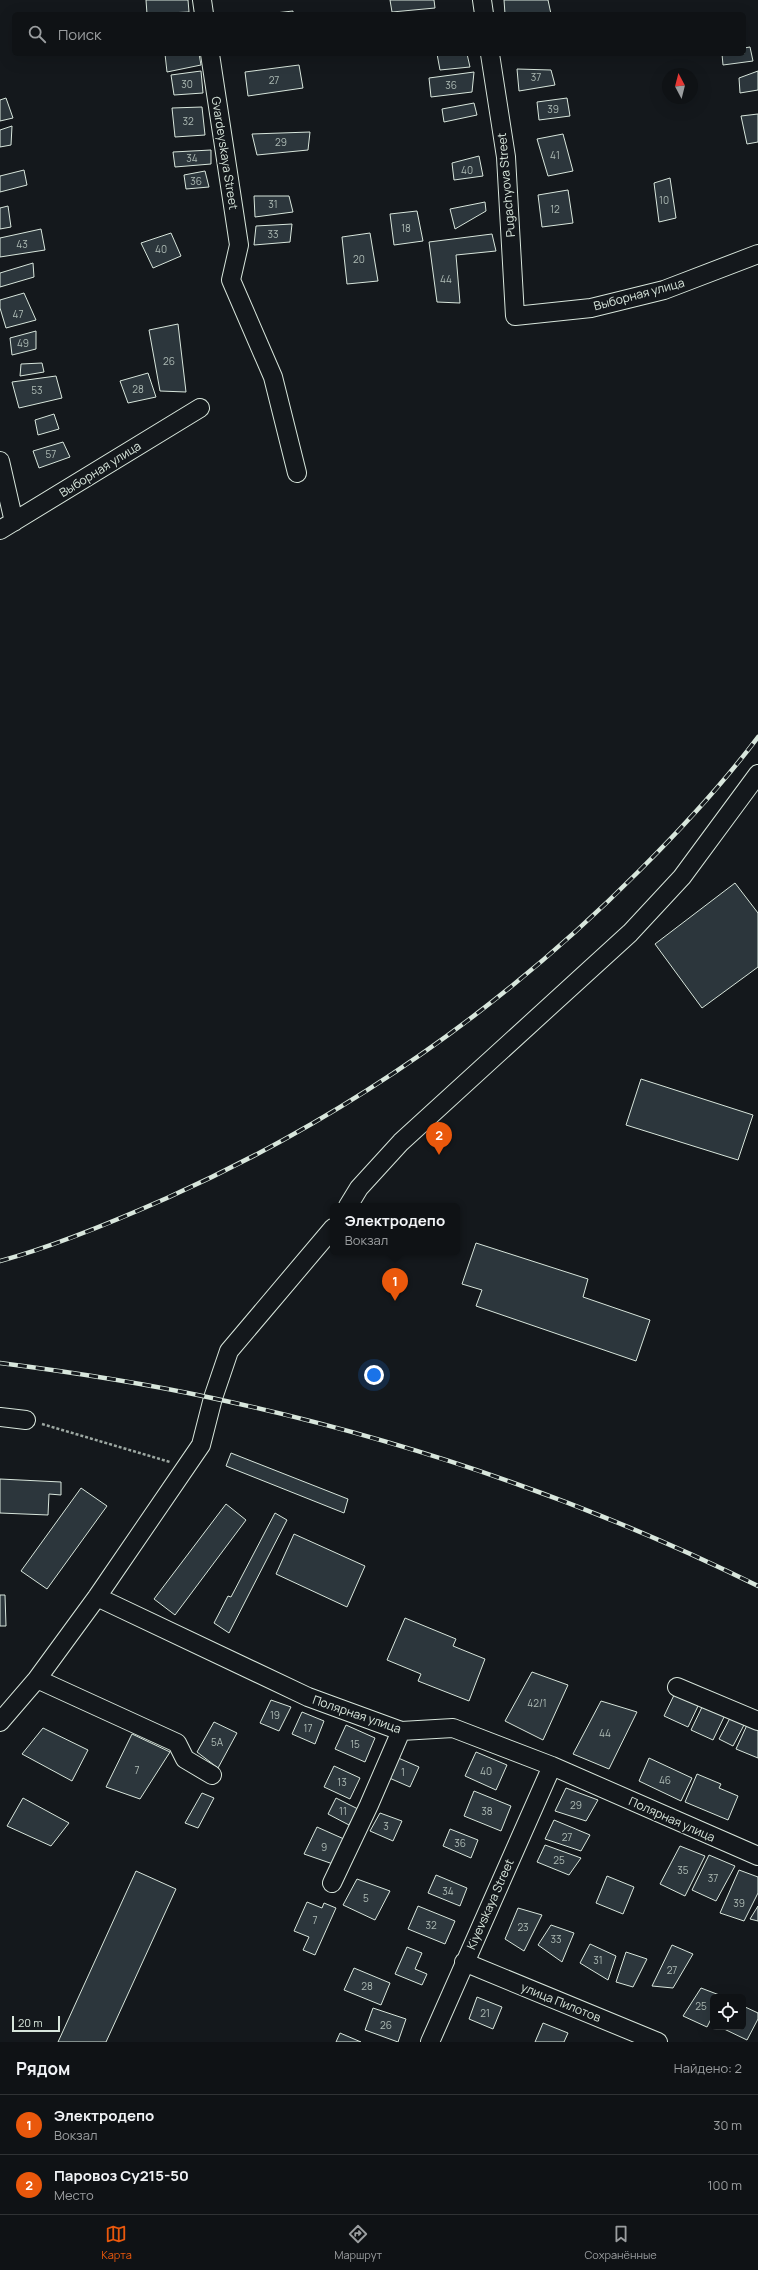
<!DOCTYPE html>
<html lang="ru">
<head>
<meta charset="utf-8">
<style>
	:root { --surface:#0f1215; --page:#1d2022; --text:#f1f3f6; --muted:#9b9ea0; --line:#2f3234; --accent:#ea580c }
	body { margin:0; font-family:Manrope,sans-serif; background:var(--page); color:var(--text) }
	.controls { position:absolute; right:12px; bottom:12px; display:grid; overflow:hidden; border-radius:6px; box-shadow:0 4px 16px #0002 }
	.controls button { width:36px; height:36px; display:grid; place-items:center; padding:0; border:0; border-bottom:1px solid var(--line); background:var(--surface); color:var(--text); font:20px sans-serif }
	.compass { position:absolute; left:662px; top:68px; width:36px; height:36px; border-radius:50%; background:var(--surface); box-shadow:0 4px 16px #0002; rotate:353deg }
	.scale { position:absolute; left:12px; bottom:10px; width:48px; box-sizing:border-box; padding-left:4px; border:2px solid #d8e6dc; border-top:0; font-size:11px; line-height:14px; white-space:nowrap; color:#d8e6dc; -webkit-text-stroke:3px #14181c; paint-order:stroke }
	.you { position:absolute; left:374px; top:1375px; width:14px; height:14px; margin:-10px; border:3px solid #fff; border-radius:50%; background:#1a73e8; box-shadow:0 0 0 6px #1a73e833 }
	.badge { display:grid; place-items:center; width:26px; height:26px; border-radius:50%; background:var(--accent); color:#fff; font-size:13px; font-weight:700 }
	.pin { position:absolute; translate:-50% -33px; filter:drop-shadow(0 1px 2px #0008) }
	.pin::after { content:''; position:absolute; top:21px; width:14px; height:12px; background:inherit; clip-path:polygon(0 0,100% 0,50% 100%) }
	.popup { position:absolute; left:330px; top:1203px; width:130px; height:52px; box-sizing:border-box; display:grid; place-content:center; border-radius:6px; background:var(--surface); filter:drop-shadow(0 1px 3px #0005); font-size:13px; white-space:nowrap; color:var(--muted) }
	.popup b { font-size:15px; color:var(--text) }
	.popup::after { content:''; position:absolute; left:50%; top:100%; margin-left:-8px; border:8px solid transparent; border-top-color:var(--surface) }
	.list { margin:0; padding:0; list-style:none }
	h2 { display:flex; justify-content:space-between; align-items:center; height:52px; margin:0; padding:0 16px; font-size:17px }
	h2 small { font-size:13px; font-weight:400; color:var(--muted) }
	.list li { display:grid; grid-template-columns:26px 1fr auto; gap:12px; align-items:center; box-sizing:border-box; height:60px; padding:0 16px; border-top:1px solid var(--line) }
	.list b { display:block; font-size:15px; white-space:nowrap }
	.list p { margin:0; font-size:13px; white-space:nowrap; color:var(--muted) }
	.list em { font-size:13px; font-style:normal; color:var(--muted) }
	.icon { flex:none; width:22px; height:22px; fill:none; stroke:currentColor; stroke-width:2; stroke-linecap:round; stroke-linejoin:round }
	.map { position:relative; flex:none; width:758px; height:2042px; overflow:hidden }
	.search { position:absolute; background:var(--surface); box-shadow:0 4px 16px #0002; left:12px; right:12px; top:12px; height:44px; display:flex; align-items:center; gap:10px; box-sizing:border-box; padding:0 14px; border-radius:6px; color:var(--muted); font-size:15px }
	.sheet { height:172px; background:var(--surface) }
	nav { display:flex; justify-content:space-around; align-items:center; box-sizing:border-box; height:56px; border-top:1px solid var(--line); background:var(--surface); font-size:11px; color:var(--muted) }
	nav a { display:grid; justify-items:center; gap:2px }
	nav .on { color:var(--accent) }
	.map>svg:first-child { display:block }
	.building { fill:#2c363c; stroke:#d8e6dc }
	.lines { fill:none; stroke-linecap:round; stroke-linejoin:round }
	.minor-casing { stroke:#d8e6dc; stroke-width:20 }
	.path { stroke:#9da8a2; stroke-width:2.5; stroke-dasharray:3 2; stroke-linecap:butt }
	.minor { stroke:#14181c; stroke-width:18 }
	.rail-casing { stroke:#d8e6dc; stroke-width:4.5 }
	.rail { stroke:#14181c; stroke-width:3; stroke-dasharray:9; stroke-linecap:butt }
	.labels { text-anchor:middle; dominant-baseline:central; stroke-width:3; stroke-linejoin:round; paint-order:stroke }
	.number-label { font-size:10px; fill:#adbab4 }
	.street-label { font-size:12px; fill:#d8e6dc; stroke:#14181c }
</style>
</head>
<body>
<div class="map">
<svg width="758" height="2042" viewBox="0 0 758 2042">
	<rect width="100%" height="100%" fill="#14181c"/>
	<path class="building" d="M 146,0 L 188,0 L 189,12 L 147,14 Z
		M 390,0 L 434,0 L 435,8 L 392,12 Z
		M 504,0 L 548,0 L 551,14 L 505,14 Z
		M 293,11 L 293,14 L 266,14 Z
		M 750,47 L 753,61 L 723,65 L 722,54 L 744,54 L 744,48 Z
		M 165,54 L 199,54 L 201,65 L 167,72 Z
		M 437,54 L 467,54 L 470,67 L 440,70 Z
		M 299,65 L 303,88 L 248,96 L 245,72 Z
		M 517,69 L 551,70 L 555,85 L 519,91 Z
		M 201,71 L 203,93 L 174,95 L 171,75 Z
		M 758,71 L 758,90 L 740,93 L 739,78 Z
		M 474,72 L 472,92 L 431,97 L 429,78 Z
		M 6,98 L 13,118 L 0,121 L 0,100 Z
		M 567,98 L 570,116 L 539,120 L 537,102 Z
		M 474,103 L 477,115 L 444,122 L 442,109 Z
		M 202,107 L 205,135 L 175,137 L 172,108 Z
		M 758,114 L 758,142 L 747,144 L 741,116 Z
		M 12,126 L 11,145 L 0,147 L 0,130 Z
		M 310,132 L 308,150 L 257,155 L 252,134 Z
		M 563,134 L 573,171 L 548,176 L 537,139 Z
		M 211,150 L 211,164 L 175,167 L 173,152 Z
		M 479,156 L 483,176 L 454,180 L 452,163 Z
		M 24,170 L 27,185 L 0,192 L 0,176 Z
		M 205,171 L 209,187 L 186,189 L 184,175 Z
		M 670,178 L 676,218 L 659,222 L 654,183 Z
		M 568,190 L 573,223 L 542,227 L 538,195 Z
		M 254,196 L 289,196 L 293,212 L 255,217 Z
		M 485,202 L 486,211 L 455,229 L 450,209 Z
		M 8,206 L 11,227 L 0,229 L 0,208 Z
		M 417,211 L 423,241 L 394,245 L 390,214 Z
		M 292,224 L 290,242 L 254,245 L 256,226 Z
		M 41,229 L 45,250 L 0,257 L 0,238 Z
		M 171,233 L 181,256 L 153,268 L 141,243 Z
		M 370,233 L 378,281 L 347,284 L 342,237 Z
		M 492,234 L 496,251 L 456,255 L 460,303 L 437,302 L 429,242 Z
		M 33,263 L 34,277 L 0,287 L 0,273 Z
		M 24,293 L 36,320 L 6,328 L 0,308 L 0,300 Z
		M 178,324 L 186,392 L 160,391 L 149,330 Z
		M 36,331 L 36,349 L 12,355 L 10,338 Z
		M 42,363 L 44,372 L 20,376 L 21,364 Z
		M 148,373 L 156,397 L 128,403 L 120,381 Z
		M 56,376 L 62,398 L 19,408 L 12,382 Z
		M 54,414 L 59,429 L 38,435 L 35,420 Z
		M 63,442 L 70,457 L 39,468 L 33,451 Z
		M 735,883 L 758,913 L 758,967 L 702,1008 L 655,944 Z
		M 641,1079 L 753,1115 L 738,1160 L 626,1125 Z
		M 476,1243 L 588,1279 L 583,1297 L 650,1320 L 636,1361 L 476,1306 L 482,1290 L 462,1284 Z
		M 231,1453 L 348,1499 L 344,1513 L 226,1466 Z
		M 0,1479 L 61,1482 L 61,1495 L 49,1494 L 48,1515 L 0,1513 Z
		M 81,1488 L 107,1506 L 47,1589 L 21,1571 Z
		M 226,1504 L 246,1520 L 175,1615 L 154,1599 Z
		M 275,1513 L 287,1520 L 229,1633 L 214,1623 L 228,1596 L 231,1597 Z
		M 294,1534 L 365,1566 L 347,1607 L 276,1574 Z
		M 0,1595 L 5,1595 L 6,1626 L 0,1626 Z
		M 405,1618 L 456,1639 L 453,1646 L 485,1659 L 469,1701 L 418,1681 L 421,1674 L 387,1660 Z
		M 532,1672 L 568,1685 L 543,1740 L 505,1721 Z
		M 675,1693 L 699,1704 L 688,1727 L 664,1716 Z
		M 271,1700 L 291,1707 L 279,1731 L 260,1723 Z
		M 601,1701 L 637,1712 L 609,1769 L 573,1754 Z
		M 703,1705 L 725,1715 L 713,1740 L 691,1730 Z
		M 302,1712 L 324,1721 L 315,1744 L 292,1734 Z
		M 730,1718 L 744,1725 L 733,1746 L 719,1739 Z
		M 214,1722 L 237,1733 L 218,1768 L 197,1752 Z
		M 346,1725 L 375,1738 L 365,1762 L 335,1749 Z
		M 747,1725 L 758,1729 L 758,1758 L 736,1749 Z
		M 43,1728 L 88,1750 L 72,1781 L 22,1754 Z
		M 132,1734 L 170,1752 L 140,1799 L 106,1787 Z
		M 476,1752 L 507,1765 L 496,1790 L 465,1776 Z
		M 396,1757 L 419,1767 L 410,1787 L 387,1777 Z
		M 649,1758 L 692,1778 L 681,1801 L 639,1781 Z
		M 334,1766 L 360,1778 L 350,1799 L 324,1787 Z
		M 697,1774 L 721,1784 L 719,1788 L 738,1796 L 728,1820 L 685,1802 Z
		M 566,1788 L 598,1800 L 586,1821 L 555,1811 Z
		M 474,1791 L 511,1806 L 501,1831 L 464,1816 Z
		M 202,1793 L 214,1798 L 198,1828 L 185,1823 Z
		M 23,1798 L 69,1823 L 51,1846 L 7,1826 Z
		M 336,1798 L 358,1809 L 349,1825 L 328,1814 Z
		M 380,1813 L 402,1821 L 393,1841 L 370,1831 Z
		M 554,1820 L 590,1835 L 581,1851 L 545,1839 Z
		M 317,1827 L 344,1839 L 333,1864 L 304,1854 Z
		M 450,1829 L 478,1840 L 471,1858 L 443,1846 Z
		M 545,1845 L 581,1858 L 569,1875 L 537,1862 Z
		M 680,1846 L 705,1856 L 685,1896 L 660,1884 Z
		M 709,1855 L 735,1866 L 716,1901 L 692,1890 Z
		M 739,1870 L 758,1877 L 758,1893 L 744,1921 L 720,1913 Z
		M 136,1871 L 176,1889 L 106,2042 L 58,2042 Z
		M 436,1875 L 467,1888 L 460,1906 L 428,1893 Z
		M 607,1876 L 634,1887 L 623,1914 L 596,1903 Z
		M 357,1879 L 390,1891 L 375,1920 L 343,1905 Z
		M 307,1902 L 322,1908 L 324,1903 L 336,1908 L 315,1955 L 303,1950 L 309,1937 L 294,1931 Z
		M 418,1906 L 455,1921 L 445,1944 L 408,1929 Z
		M 758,1906 L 758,1921 L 750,1919 Z
		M 518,1908 L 542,1915 L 524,1951 L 505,1939 Z
		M 551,1925 L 574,1933 L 562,1962 L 538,1945 Z
		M 590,1944 L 616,1956 L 608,1980 L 580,1963 Z
		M 672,1945 L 693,1954 L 673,1988 L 652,1986 Z
		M 407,1947 L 422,1953 L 415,1969 L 427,1974 L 422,1985 L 395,1974 Z
		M 626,1952 L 647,1959 L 633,1987 L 616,1982 Z
		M 354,1968 L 390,1983 L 381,2005 L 344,1990 Z
		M 701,1988 L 722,1996 L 713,1997 L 713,2015 L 707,2027 L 683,2016 Z
		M 477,1997 L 502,2007 L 493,2029 L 469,2019 Z
		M 743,2006 L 758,2013 L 758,2019 L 747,2040 L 722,2028 L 743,2027 Z
		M 373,2008 L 406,2019 L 398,2042 L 365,2030 Z
		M 543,2023 L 568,2033 L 564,2042 L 535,2042 Z
		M 340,2033 L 361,2042 L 336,2042 Z"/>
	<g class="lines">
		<g class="minor-casing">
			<path id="minor" d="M 202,0 L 204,14
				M 482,0 L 484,14
				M 210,54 L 239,245 L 231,280 L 273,377 L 297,473
				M 490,54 L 506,157 L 515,316 L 591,308 L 664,290 L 758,254
				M 0,461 L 14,522
				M 0,530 L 200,408
				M 348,1206 L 359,1188 L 401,1142 L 630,933 L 682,877 L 758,774
				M 0,1417 L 26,1420
				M 97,1597 L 308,1697 L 401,1731 L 453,1728 L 552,1766 L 758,1856
				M 37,1679 L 177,1743 L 185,1759 L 212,1775
				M 677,1687 L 758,1721
				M 0,1722 L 37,1679 L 97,1597 L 201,1445 L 213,1398 L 229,1351 L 333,1228
				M 332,1883 L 369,1805 L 401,1731
				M 464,1962 L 658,2042
				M 430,2042 L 552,1766"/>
		</g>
		<path class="path" d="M 42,1424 L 170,1462"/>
		<use href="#minor" class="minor"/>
		<g class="rail-casing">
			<path id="rail" d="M 0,1261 C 56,1246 115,1221 167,1198 C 345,1118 502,1009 640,870 C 682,828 722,785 758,737
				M 0,1363 C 71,1372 142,1383 212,1398 C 400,1438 586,1501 758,1586"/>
		</g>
		<use href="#rail" class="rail"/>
	</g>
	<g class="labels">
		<g class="number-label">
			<text x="536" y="77">37</text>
			<text x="274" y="80">27</text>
			<text x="187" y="84">30</text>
			<text x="451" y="85">36</text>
			<text x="553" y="109">39</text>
			<text x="188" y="121">32</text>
			<text x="281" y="142">29</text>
			<text x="555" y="155">41</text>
			<text x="192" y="158">34</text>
			<text x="467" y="170">40</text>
			<text x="196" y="181">36</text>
			<text x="664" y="200">10</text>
			<text x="273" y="204">31</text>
			<text x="555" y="209">12</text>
			<text x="406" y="228">18</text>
			<text x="273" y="234">33</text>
			<text x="22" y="244">43</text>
			<text x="161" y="249">40</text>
			<text x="359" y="259">20</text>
			<text x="446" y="279">44</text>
			<text x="18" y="314">47</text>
			<text x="23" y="343">49</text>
			<text x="169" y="361">26</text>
			<text x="138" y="389">28</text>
			<text x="37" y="390">53</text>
			<text x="51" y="454">57</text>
			<text x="537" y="1703">42/1</text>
			<text x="275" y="1715">19</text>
			<text x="308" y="1728">17</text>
			<text x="605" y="1733">44</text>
			<text x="217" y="1742">5А</text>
			<text x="355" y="1744">15</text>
			<text x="137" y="1770">7</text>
			<text x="486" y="1771">40</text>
			<text x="403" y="1772">1</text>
			<text x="665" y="1780">46</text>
			<text x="342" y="1782">13</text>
			<text x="576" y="1805">29</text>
			<text x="343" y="1811">11</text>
			<text x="487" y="1811">38</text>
			<text x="386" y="1826">3</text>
			<text x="567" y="1837">27</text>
			<text x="460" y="1843">36</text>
			<text x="324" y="1847">9</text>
			<text x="559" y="1860">25</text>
			<text x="683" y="1870">35</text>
			<text x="713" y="1878">37</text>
			<text x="448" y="1891">34</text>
			<text x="366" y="1898">5</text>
			<text x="739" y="1903">39</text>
			<text x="315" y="1920">7</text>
			<text x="431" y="1925">32</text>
			<text x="523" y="1927">23</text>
			<text x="556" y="1939">33</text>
			<text x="598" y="1960">31</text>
			<text x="672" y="1970">27</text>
			<text x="367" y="1986">28</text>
			<text x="701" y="2006">25</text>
			<text x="485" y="2013">21</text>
			<text x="386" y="2025">26</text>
		</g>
		<g class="street-label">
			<text transform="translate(225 153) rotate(81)">Gvardeyskaya Street</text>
			<text transform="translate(506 185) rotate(-95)">Pugachyova Street</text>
			<text transform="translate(639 294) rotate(-15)">Выборная улица</text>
			<text transform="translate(100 469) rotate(-32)">Выборная улица</text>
			<text transform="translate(357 1714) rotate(19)">Полярная улица</text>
			<text transform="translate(672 1819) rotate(24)">Полярная улица</text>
			<text transform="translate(490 1904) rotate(-66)">Kiyevskaya Street</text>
			<text transform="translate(561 2002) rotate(22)">улица Пилотов</text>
		</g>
	</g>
</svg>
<div class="controls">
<button><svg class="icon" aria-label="locate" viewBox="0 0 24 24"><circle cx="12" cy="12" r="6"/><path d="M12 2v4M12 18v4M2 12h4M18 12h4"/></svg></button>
</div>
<svg class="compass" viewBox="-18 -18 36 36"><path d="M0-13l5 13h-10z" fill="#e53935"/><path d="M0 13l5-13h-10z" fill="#9b9ea0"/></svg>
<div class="scale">20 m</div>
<div class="you"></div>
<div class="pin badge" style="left:395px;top:1301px">1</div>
<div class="popup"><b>Электродепо</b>Вокзал</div>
<div class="pin badge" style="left:439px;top:1155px">2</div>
<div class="search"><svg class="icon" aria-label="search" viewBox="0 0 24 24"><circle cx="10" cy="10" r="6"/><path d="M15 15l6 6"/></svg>Поиск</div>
</div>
<section class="sheet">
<h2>Рядом<small>Найдено: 2</small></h2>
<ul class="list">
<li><span class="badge">1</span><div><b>Электродепо</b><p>Вокзал</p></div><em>30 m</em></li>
<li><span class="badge">2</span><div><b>Паровоз Су215-50</b><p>Место</p></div><em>100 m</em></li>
</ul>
</section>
<nav>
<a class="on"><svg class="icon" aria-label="map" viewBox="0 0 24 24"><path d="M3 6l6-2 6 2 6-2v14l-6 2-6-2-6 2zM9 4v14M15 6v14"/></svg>Карта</a>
<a><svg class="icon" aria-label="directions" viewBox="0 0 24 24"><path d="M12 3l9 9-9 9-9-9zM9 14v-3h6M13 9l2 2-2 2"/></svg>Маршрут</a>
<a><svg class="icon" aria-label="saved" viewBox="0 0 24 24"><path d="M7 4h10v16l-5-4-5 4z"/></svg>Сохранённые</a>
</nav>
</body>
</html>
